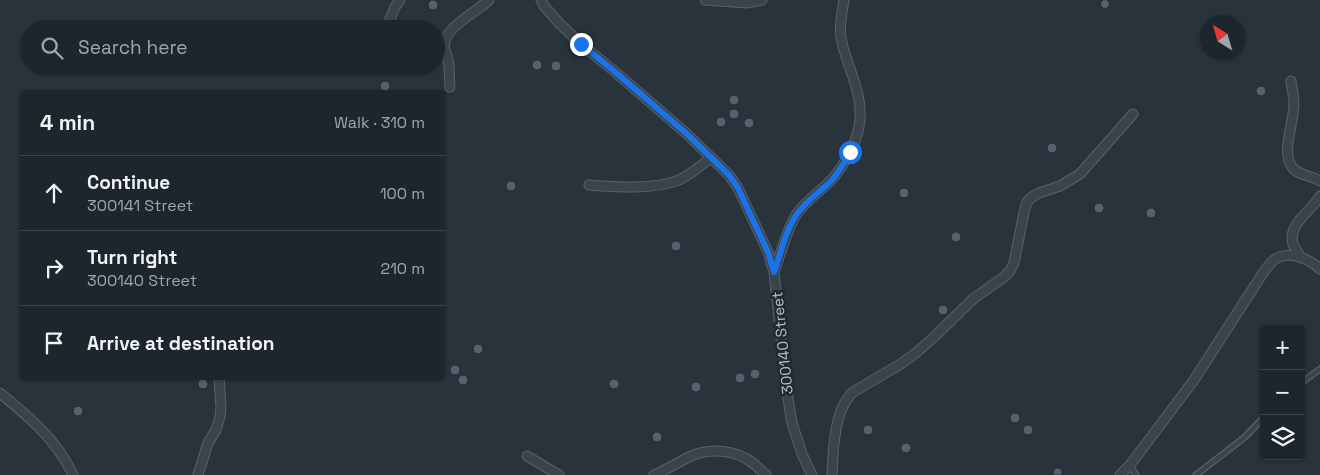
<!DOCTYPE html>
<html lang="en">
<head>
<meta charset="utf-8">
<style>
	:root { --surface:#1e262d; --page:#2b3239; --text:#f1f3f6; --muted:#a1a5aa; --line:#3c4349 }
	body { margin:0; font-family:"Space Grotesk",sans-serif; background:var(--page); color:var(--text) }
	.controls { position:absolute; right:15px; bottom:15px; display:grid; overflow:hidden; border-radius:5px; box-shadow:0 1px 4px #0004 }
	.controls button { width:45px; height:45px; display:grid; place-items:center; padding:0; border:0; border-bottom:1px solid var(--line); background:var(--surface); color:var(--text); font:25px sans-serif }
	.compass { position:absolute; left:1200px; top:15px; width:45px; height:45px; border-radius:50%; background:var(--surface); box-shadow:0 1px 4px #0004; rotate:323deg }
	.stop { position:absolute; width:15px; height:15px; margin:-11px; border:4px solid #1a73e8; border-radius:50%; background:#fff }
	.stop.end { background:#1a73e8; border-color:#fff; box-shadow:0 1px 5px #0008 }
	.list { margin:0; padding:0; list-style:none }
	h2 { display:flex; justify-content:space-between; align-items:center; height:65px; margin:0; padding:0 20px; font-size:21px }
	h2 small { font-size:16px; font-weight:400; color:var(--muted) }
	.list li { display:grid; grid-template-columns:32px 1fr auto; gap:15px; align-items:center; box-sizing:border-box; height:75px; padding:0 20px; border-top:1px solid var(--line) }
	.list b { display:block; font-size:19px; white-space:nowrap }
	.list p { margin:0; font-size:16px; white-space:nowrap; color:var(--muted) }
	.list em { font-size:16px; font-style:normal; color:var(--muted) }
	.icon { flex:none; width:28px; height:28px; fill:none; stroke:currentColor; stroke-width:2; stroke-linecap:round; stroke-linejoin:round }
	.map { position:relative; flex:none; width:1320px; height:475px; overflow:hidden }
	.search { position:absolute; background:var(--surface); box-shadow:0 1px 4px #0004; left:20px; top:20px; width:425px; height:55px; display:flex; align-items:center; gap:12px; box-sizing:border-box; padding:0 18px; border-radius:28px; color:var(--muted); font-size:19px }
	.panel { position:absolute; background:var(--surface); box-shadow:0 1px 4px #0004; left:20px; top:90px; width:425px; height:290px; border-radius:5px }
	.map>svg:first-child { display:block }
	.building { fill:#56616c; stroke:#222b34 }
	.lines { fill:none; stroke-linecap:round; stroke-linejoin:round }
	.service-casing { stroke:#59626b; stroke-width:7 }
	.minor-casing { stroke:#59626b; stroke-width:11 }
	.service { stroke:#3b444d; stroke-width:4.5 }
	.minor { stroke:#3b444d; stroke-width:9 }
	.route { stroke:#1a73e8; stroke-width:6 }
	.labels { text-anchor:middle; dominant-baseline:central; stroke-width:5; stroke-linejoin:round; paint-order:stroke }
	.street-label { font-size:15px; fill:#b8bfc8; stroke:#202932 }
</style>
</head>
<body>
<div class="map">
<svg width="1320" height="475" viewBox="0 0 1320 475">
	<rect width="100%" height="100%" fill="#28333c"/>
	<path class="building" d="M1100.5 4a4.5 4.5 0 1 1 9 0a4.5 4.5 0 1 1-9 0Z
		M428 5a5 5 0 1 1 10 0a5 5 0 1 1-10 0Z
		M532 65a5 5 0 1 1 10 0a5 5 0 1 1-10 0Z
		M551 66a5 5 0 1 1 10 0a5 5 0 1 1-10 0Z
		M380 86a5 5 0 1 1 10 0a5 5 0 1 1-10 0Z
		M1256 91a5 5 0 1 1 10 0a5 5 0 1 1-10 0Z
		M729 100a5 5 0 1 1 10 0a5 5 0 1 1-10 0Z
		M729 114a5 5 0 1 1 10 0a5 5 0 1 1-10 0Z
		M716 122a5 5 0 1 1 10 0a5 5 0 1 1-10 0Z
		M744 123a5 5 0 1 1 10 0a5 5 0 1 1-10 0Z
		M1047 148a5 5 0 1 1 10 0a5 5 0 1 1-10 0Z
		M506 186a5 5 0 1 1 10 0a5 5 0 1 1-10 0Z
		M899 193a5 5 0 1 1 10 0a5 5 0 1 1-10 0Z
		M1094 208a5 5 0 1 1 10 0a5 5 0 1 1-10 0Z
		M1146 213a5 5 0 1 1 10 0a5 5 0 1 1-10 0Z
		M951 237a5 5 0 1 1 10 0a5 5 0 1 1-10 0Z
		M671 246a5 5 0 1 1 10 0a5 5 0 1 1-10 0Z
		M938 310a5 5 0 1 1 10 0a5 5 0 1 1-10 0Z
		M473 349a5 5 0 1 1 10 0a5 5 0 1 1-10 0Z
		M450 370a5 5 0 1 1 10 0a5 5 0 1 1-10 0Z
		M750 374a5 5 0 1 1 10 0a5 5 0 1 1-10 0Z
		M735 378a5 5 0 1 1 10 0a5 5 0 1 1-10 0Z
		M458 380a5 5 0 1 1 10 0a5 5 0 1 1-10 0Z
		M198 384a5 5 0 1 1 10 0a5 5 0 1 1-10 0Z
		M609 384a5 5 0 1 1 10 0a5 5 0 1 1-10 0Z
		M691 387a5 5 0 1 1 10 0a5 5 0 1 1-10 0Z
		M73 411a5 5 0 1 1 10 0a5 5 0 1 1-10 0Z
		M1010 418a5 5 0 1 1 10 0a5 5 0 1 1-10 0Z
		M1023 430a5 5 0 1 1 10 0a5 5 0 1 1-10 0Z
		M863 430a5 5 0 1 1 10 0a5 5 0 1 1-10 0Z
		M652 437a5 5 0 1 1 10 0a5 5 0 1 1-10 0Z
		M901 448a5 5 0 1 1 10 0a5 5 0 1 1-10 0Z
		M 1056,468 L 1059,468 L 1062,470 L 1062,475 L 1053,475 L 1054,470 Z"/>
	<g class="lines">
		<g class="service-casing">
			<path id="service" d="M 1301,383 L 1320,369
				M 1130,465 L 1136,475
				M 1196,475 L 1245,437 L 1264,417"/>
		</g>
		<g class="minor-casing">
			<path id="minor" d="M 541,0 L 544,6 L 559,23 L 581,44 L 614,71 L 687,134 L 729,175 L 738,188 L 768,252 L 774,272 L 787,393 L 792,423 L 802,454 L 812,475
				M 705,0 L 747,3 L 762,0
				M 386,29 L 395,7 L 400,0
				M 1291,81 C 1292,89 1294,96 1294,104 C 1294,122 1281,152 1292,167 C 1299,176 1311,175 1320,181
				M 450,87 C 449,77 450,68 448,59 C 447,55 445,51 444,48 C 443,27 477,12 489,0
				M 589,185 C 615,187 654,190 679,180 C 691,174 701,166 711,157
				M 1301,258 C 1299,254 1295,249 1293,244 C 1287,224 1312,211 1320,196
				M 774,272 C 781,253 786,232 796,215 C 805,201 820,192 831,180 C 843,168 856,143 859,127 C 865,94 847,69 841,38 C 839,26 842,12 844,0
				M 0,393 C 28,416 58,441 73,475
				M 527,456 L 559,475
				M 198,475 L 208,443 L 216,430 L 220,417 L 221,407 L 219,378
				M 654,475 C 666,470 677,463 689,457 C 706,449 728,449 745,458 C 753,462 760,469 766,475
				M 832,475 C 833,450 834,410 853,392 L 899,365 L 916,353 L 934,337 L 973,299 L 1004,277 L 1010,271 L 1014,263 L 1024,212 L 1027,202 L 1032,197 L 1039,193 L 1060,186 L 1080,174 L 1133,114
				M 1120,475 L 1130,465 L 1194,380 L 1261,276 C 1265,270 1269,264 1274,260 C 1288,249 1310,259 1320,269"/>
		</g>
		<use href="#service" class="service"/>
		<use href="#minor" class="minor"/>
	</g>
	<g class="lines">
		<path class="route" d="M 581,44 L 614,71 L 687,134 L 729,175 L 738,188 L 752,218 L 768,252 L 774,272 C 781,253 785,231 797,214 C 806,201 820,192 831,181 C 839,172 845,162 850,152"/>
	</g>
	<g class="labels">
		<g class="street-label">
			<text transform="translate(782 343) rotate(-96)">300140 Street</text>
		</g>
	</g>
</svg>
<div class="controls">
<button>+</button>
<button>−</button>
<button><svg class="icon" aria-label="layers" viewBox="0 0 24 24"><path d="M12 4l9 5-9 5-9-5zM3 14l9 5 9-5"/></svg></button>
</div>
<svg class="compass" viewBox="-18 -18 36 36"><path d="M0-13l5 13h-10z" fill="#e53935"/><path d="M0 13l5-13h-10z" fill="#a1a5aa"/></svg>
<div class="stop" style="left:850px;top:152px"></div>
<div class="stop end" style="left:581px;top:44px"></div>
<div class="search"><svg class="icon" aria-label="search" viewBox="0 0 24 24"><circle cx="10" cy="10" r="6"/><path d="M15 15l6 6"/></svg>Search here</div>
<section class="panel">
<h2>4 min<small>Walk · 310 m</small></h2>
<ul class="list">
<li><svg class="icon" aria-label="ahead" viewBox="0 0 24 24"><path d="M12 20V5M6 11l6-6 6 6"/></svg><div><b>Continue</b><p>300141 Street</p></div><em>100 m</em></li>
<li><svg class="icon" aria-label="right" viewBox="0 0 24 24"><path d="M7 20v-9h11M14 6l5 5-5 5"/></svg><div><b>Turn right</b><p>300140 Street</p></div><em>210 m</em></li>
<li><svg class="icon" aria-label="arrive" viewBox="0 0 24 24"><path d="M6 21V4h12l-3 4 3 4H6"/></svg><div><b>Arrive at destination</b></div></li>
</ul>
</section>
</div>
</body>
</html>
